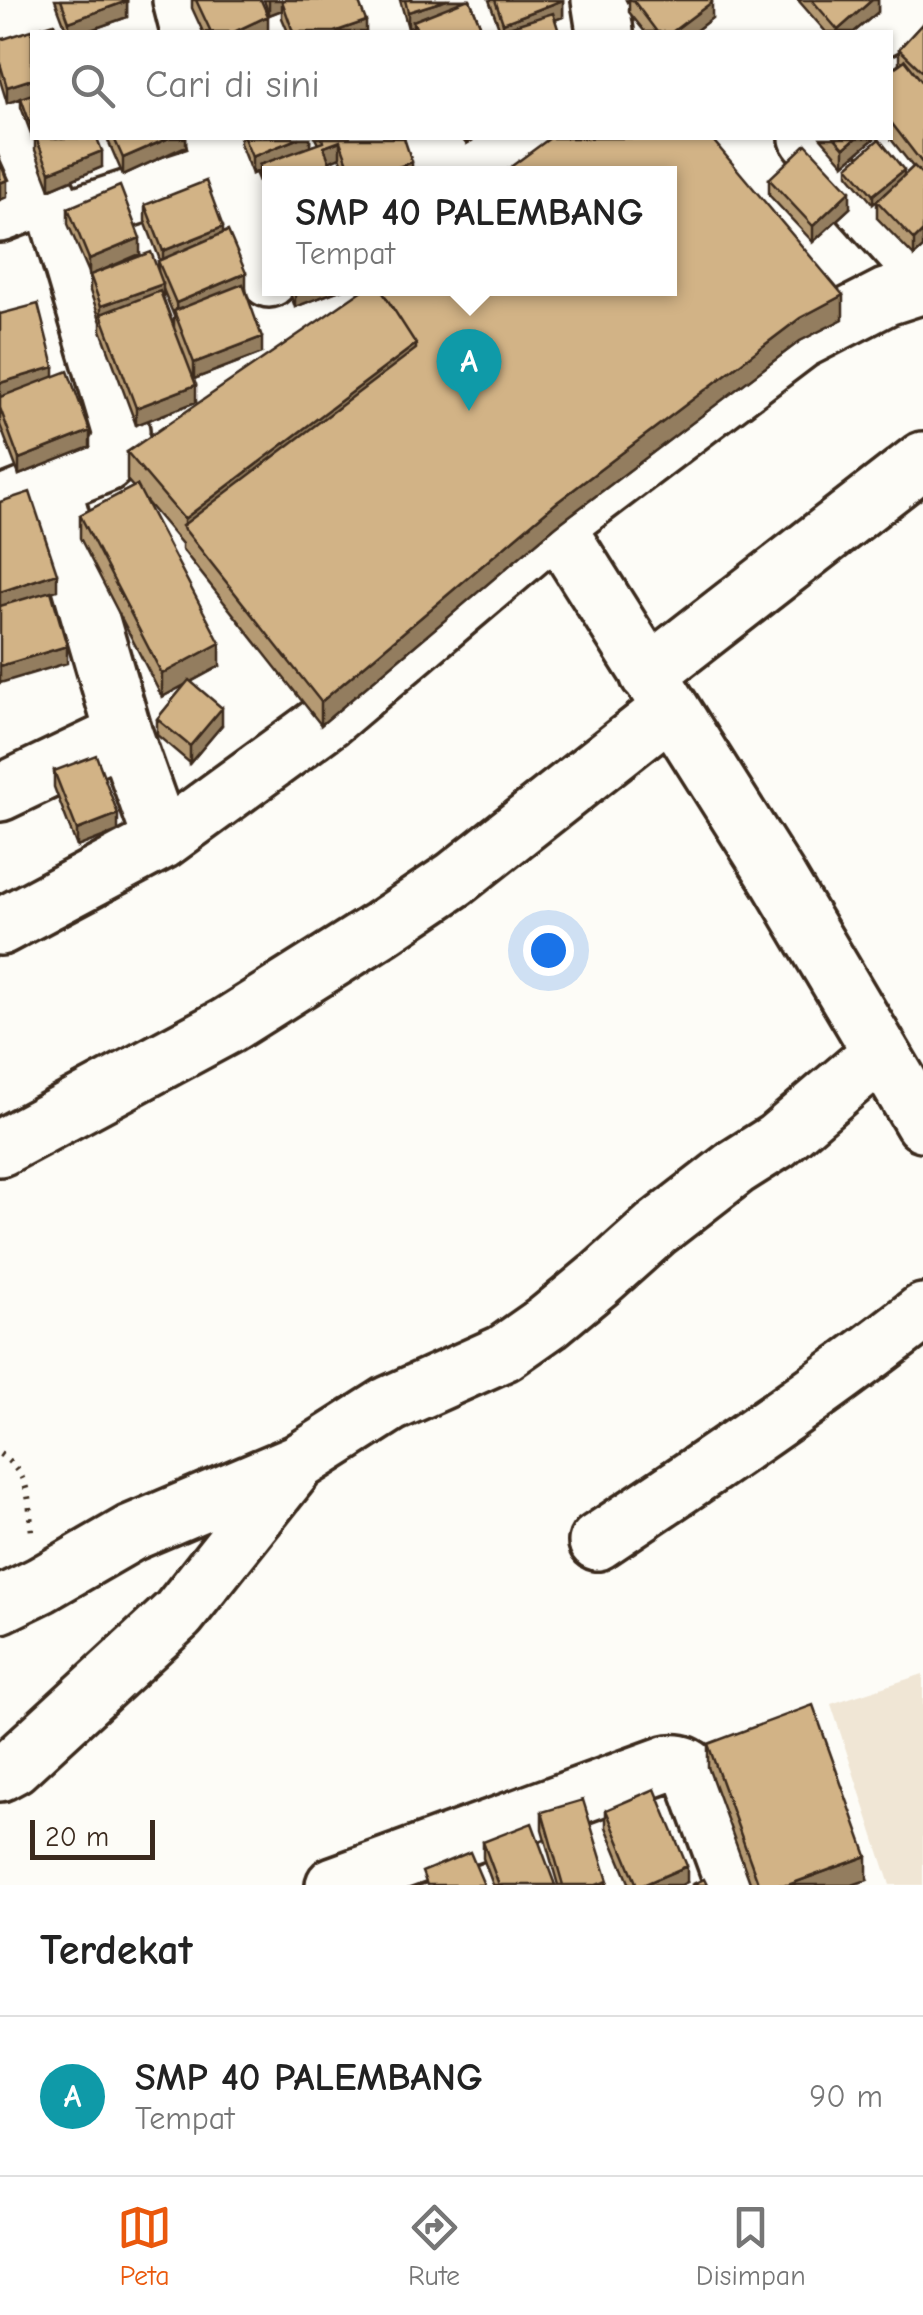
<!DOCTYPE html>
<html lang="id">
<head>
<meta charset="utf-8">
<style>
	:root { --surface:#fff; --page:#f2f2f2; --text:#222; --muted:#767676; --line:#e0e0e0; --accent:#ea580c }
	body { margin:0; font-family:"Comic Neue",sans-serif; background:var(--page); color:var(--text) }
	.scale { position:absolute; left:30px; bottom:25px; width:125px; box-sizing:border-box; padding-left:10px; border:5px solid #3b2a1e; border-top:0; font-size:28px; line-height:35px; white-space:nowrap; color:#3b2a1e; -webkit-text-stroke:8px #fdfcf7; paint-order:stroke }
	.you { position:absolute; left:548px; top:950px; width:35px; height:35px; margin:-25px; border:8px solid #fff; border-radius:50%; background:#1a73e8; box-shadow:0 0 0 15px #1a73e833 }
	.badge { display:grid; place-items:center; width:65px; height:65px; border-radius:50%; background:var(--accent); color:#fff; font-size:32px; font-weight:700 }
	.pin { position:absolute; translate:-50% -82px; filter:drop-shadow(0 2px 5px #0008) }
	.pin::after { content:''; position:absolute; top:52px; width:35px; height:30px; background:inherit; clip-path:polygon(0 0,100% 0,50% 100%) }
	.popup { position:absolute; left:262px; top:166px; width:415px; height:130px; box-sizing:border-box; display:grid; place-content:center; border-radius:0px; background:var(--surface); filter:drop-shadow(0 2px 8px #0005); font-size:32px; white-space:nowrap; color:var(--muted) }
	.popup b { font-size:38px; color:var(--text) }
	.popup::after { content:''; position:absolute; left:50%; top:100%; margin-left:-20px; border:20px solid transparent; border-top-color:var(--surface) }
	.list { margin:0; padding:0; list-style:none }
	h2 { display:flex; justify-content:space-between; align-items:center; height:130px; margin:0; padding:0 40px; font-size:42px }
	h2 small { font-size:32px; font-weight:400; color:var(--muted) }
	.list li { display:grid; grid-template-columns:65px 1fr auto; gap:30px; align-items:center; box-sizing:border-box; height:160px; padding:0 40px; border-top:2px solid var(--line) }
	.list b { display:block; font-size:38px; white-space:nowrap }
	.list p { margin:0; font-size:32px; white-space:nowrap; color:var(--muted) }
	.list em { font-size:32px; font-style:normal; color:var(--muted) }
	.icon { flex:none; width:55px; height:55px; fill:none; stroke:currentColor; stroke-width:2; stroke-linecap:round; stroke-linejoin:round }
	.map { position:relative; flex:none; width:923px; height:1885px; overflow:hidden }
	.search { position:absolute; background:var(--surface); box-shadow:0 2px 8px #0004; left:30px; right:30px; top:30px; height:110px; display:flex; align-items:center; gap:25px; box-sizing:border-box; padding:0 35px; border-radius:0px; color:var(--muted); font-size:38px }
	.sheet { height:290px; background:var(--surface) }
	nav { display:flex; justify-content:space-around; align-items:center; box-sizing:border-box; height:140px; border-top:2px solid var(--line); background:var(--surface); font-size:28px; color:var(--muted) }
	nav a { display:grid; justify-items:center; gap:5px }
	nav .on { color:var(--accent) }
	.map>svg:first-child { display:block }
	.built { fill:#f0e6d5 }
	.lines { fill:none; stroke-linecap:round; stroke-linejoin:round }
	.minor-casing { stroke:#3b2a1e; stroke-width:62 }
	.path { stroke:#3b2a1e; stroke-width:6; stroke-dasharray:2.5 8; stroke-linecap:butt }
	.minor { stroke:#fdfcf7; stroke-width:55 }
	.wall { fill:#b59a73; stroke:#3b2a1e; stroke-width:2.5; fill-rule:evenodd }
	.shaded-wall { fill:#937d5e; stroke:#3b2a1e; stroke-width:2.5 }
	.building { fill:#d2b386; stroke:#3b2a1e; stroke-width:2.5 }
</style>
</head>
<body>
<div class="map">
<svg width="923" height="1885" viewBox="0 0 923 1885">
	<rect width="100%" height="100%" fill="#fdfcf7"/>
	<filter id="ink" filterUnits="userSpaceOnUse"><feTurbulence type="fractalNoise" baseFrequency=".01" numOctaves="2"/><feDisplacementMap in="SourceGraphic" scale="20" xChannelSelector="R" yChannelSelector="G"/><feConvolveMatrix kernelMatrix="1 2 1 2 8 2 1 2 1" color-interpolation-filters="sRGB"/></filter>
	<g filter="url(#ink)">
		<path class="built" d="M 923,1674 L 923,1885 L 890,1885 L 831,1704 Z"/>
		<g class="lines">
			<g class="minor-casing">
				<path id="minor" d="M 181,0 L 189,32
					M 381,0 L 393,32
					M 600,0 L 605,32
					M 874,32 L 923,7
					M 0,89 L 59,221 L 121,431 C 121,445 116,455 105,464 L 0,506
					M 214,138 L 222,168 L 269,279
					M 432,138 L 438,155 L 454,174
					M 808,138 L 842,182 L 923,272
					M 472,174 L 534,138
					M 0,214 L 47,196
					M 59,221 L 222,168
					M 52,486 L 124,734 L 162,841
					M 556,526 L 779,880 L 923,1123
					M 648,674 L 923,460
					M 0,793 L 124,734
					M 0,927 L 162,841 L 329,719 L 556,526 L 800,341 L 886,297 L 923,285
					M 0,1148 L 227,1026 L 381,929 L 455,879 L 670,709
					M 597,1542 C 708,1468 818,1394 923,1312
					M 0,1605 L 41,1585 L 131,1533 L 299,1462 L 390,1404 L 504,1353 L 548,1322 L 600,1279 L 656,1229 L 736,1167 L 777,1141 L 881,1052
					M 0,1773 L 13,1766 L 178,1614 L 294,1468
					M 334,1885 L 669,1763 C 678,1762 685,1763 692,1770 L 734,1885"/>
			</g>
			<path class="path" d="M 0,1454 C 32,1477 28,1499 32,1534"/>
			<use href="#minor" class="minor"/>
		</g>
		<path class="wall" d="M 55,0 L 127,0 L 127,17 L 85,32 L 67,32 Z
			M 192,0 L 261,0 L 268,32 L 203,32 L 192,8 Z
			M 264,0 L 358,0 L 366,32 L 288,32 L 282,18 L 282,10 L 269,15 Z
			M 400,0 L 470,0 L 483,32 L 413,32 L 413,27 L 408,28 Z
			M 489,0 L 563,0 L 563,17 L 555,20 L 500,30 Z
			M 626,0 L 711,0 L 712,18 L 694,32 L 645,32 L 629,12 L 629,0 L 627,2 Z
			M 798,0 L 878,0 L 878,12 L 854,32 L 826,32 Z
			M 923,23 L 923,248 L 914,256 L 877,218 L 877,201 L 884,194 L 873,204 L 848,174 L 848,166 L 904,176 L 913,167 L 890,138 L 890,71 L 899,65 L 899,49 Z
			M 32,32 L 32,138 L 97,138 L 102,167 L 50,189 L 35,150 L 35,138 L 33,139 L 21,107 L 21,99 L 7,103 L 0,80 L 0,40 Z
			M 107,138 L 186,138 L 186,146 L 123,175 Z
			M 240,138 L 310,138 L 310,147 L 318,144 L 315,138 L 404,138 L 412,174 L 346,174 L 340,157 L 269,174 L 269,208 L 259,182 L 259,171 L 252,174 L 240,144 Z
			M 821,138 L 875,138 L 844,164 Z
			M 769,179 L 850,208 L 813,242 L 769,195 Z
			M 145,205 L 223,233 L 246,289 L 262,353 L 194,379 L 196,402 L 136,425 L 101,330 L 101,322 L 90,291 L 90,275 L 68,224 L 68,208 L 140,254 L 100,271 L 158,270 L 158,261 L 160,260 L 145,221 ZM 163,289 L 174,316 L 174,327 L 163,297 Z
			M 288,288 L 345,288 L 295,307 Z
			M 0,314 L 54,376 L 90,447 L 19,475 L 0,425 Z
			M 843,319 L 800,341 L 556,526 L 321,725 L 182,549 L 182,544 L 145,500 L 220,666 L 191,682 L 222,725 L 190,763 L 157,735 L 157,719 L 185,685 L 162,697 L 80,538 L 80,515 L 133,487 L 127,480 L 127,452 Z
			M 54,771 L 118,831 L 77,847 L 54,787 Z
			M 708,1744 L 867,1880 L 852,1885 L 751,1885 L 708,1767 Z
			M 606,1810 L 687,1882 L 681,1885 L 630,1885 L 606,1827 Z
			M 542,1812 L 608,1885 L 558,1885 L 542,1829 Z
			M 483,1842 L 555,1885 L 493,1885 L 483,1858 Z"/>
		<path class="shaded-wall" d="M 269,0 L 312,0 L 282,1 L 282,10 L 269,15 Z
			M 447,0 L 470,0 L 413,21 L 413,27 L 408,28 L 408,12 Z
			M 563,0 L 563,17 L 522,32 L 503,32 L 503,23 Z
			M 872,0 L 878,0 L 878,12 L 854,32 L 838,32 L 838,30 Z
			M 127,1 L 127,17 L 85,32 L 69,32 L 69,22 Z
			M 712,2 L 712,18 L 694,32 L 672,32 Z
			M 268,16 L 268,32 L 234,32 Z
			M 366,21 L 366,32 L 334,32 Z
			M 32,79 L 32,95 L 7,103 L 7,87 Z
			M 169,138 L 186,138 L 186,146 L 123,175 L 123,158 Z
			M 299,138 L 310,138 L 310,150 L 259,165 L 259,171 L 252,174 L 252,157 Z
			M 856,138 L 875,138 L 844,164 L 844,148 Z
			M 340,141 L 340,157 L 324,164 L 324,147 Z
			M 102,151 L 102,167 L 50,189 L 50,172 Z
			M 412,162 L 412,174 L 379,174 Z
			M 904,170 L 904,178 L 873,204 L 873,195 Z
			M 7,180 L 7,197 L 0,200 L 0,183 Z
			M 850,191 L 850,208 L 813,242 L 813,226 Z
			M 223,227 L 223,244 L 163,267 L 163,251 Z
			M 923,231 L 923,248 L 914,256 L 914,240 Z
			M 140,238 L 140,254 L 89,276 L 89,259 Z
			M 246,273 L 246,289 L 177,319 L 176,303 Z
			M 163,284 L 163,300 L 101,315 L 101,306 Z
			M 302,288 L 345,288 L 295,307 L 295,291 Z
			M 843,295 L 843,319 L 800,341 L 556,526 L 321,725 L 321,702 L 556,503 L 800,318 Z
			M 262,337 L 262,353 L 194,379 L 194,363 Z
			M 416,344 L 416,372 L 184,529 L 184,519 Z
			M 54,367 L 54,384 L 0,399 L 0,383 Z
			M 196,385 L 196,402 L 136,425 L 136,408 Z
			M 90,431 L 90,447 L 19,475 L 19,459 Z
			M 57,573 L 57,590 L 0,608 L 0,592 Z
			M 220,643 L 220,666 L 162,697 L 162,674 Z
			M 67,646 L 67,663 L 0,683 L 0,666 Z
			M 222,708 L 222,725 L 190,763 L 190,746 Z
			M 118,814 L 118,831 L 77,847 L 77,830 Z
			M 867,1856 L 867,1880 L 852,1885 L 788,1885 Z
			M 687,1866 L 687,1882 L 681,1885 L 643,1885 Z"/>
		<path class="building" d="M 61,0 L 127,0 L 127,1 L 69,22 Z
			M 196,0 L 261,0 L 268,16 L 234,32 L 211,32 Z
			M 285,0 L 358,0 L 366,21 L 334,32 L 293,32 L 282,1 Z
			M 405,0 L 447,0 L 408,12 Z
			M 466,0 L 470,0 L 483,32 L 418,32 L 413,21 Z
			M 495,0 L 563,0 L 503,23 Z
			M 633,0 L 711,0 L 712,2 L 672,32 L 657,32 Z
			M 812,0 L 872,0 L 838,30 Z
			M 553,13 L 559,32 L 496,32 L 496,31 Z
			M 54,23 L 57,32 L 32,32 L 32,79 L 7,87 L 0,63 L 0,40 Z
			M 923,23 L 923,72 L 899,49 Z
			M 905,60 L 923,83 L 923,164 L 890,121 L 890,71 Z
			M 32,94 L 32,129 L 21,98 Z
			M 36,138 L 97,138 L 102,151 L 50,172 Z
			M 114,138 L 169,138 L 123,158 Z
			M 244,138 L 299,138 L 252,157 Z
			M 322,138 L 404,138 L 412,162 L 379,174 L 352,174 L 340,141 L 324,147 L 334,174 L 269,174 L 269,192 L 259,165 L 323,142 Z
			M 550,138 L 711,138 L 843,295 L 800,318 L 556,503 L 321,702 L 182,526 L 416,349 L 416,344 L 380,288 L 669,288 L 669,174 L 501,174 Z
			M 835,138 L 856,138 L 844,148 Z
			M 879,139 L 904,170 L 873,195 L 848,166 Z
			M 806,144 L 850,191 L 813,226 L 769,179 Z
			M 0,162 L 7,180 L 0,183 Z
			M 914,166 L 923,175 L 923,231 L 914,240 L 877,201 Z
			M 206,181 L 223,227 L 163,251 L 145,205 Z
			M 120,186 L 140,238 L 89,259 L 68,208 Z
			M 228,231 L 246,273 L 176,303 L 158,261 Z
			M 151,252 L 163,284 L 101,306 L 90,275 Z
			M 243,284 L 262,337 L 194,363 L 174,311 Z
			M 366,288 L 380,288 L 416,344 L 184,519 L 127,452 Z
			M 160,291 L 196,385 L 136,408 L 101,314 Z
			M 38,304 L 54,367 L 0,383 L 0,314 Z
			M 68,371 L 90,431 L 19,459 L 0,408 L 0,397 Z
			M 137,485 L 220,643 L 162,674 L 80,515 Z
			M 30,492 L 57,573 L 0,592 L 0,502 Z
			M 51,591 L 67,646 L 0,666 L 0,606 Z
			M 189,680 L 222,708 L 190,746 L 157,719 Z
			M 96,755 L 118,814 L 77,830 L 54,771 Z
			M 813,1705 L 867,1856 L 788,1885 L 759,1885 L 708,1744 Z
			M 655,1789 L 687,1866 L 643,1885 L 637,1885 L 606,1810 Z
			M 583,1800 L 608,1881 L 596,1885 L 563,1885 L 542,1812 Z
			M 532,1823 L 555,1885 L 499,1885 L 483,1842 Z
			M 470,1852 L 484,1885 L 427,1885 L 422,1872 Z
			M 704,1879 L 707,1885 L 691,1885 Z"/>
	</g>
</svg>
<div class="scale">20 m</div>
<div class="you"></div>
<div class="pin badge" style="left:469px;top:411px;background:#0f9aa8">A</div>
<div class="popup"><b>SMP 40 PALEMBANG</b>Tempat</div>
<div class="search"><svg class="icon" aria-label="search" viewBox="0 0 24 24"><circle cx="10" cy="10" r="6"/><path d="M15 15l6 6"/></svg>Cari di sini</div>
</div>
<section class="sheet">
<h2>Terdekat<small></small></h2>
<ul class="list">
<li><span class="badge" style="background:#0f9aa8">A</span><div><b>SMP 40 PALEMBANG</b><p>Tempat</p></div><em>90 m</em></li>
</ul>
</section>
<nav>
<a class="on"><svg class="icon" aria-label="map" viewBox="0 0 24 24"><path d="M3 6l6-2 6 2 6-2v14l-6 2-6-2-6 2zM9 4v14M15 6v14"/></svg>Peta</a>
<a><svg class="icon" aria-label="directions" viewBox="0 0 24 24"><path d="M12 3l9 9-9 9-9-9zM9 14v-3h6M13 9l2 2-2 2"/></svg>Rute</a>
<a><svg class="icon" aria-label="saved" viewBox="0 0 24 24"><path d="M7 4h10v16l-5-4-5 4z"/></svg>Disimpan</a>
</nav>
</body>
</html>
